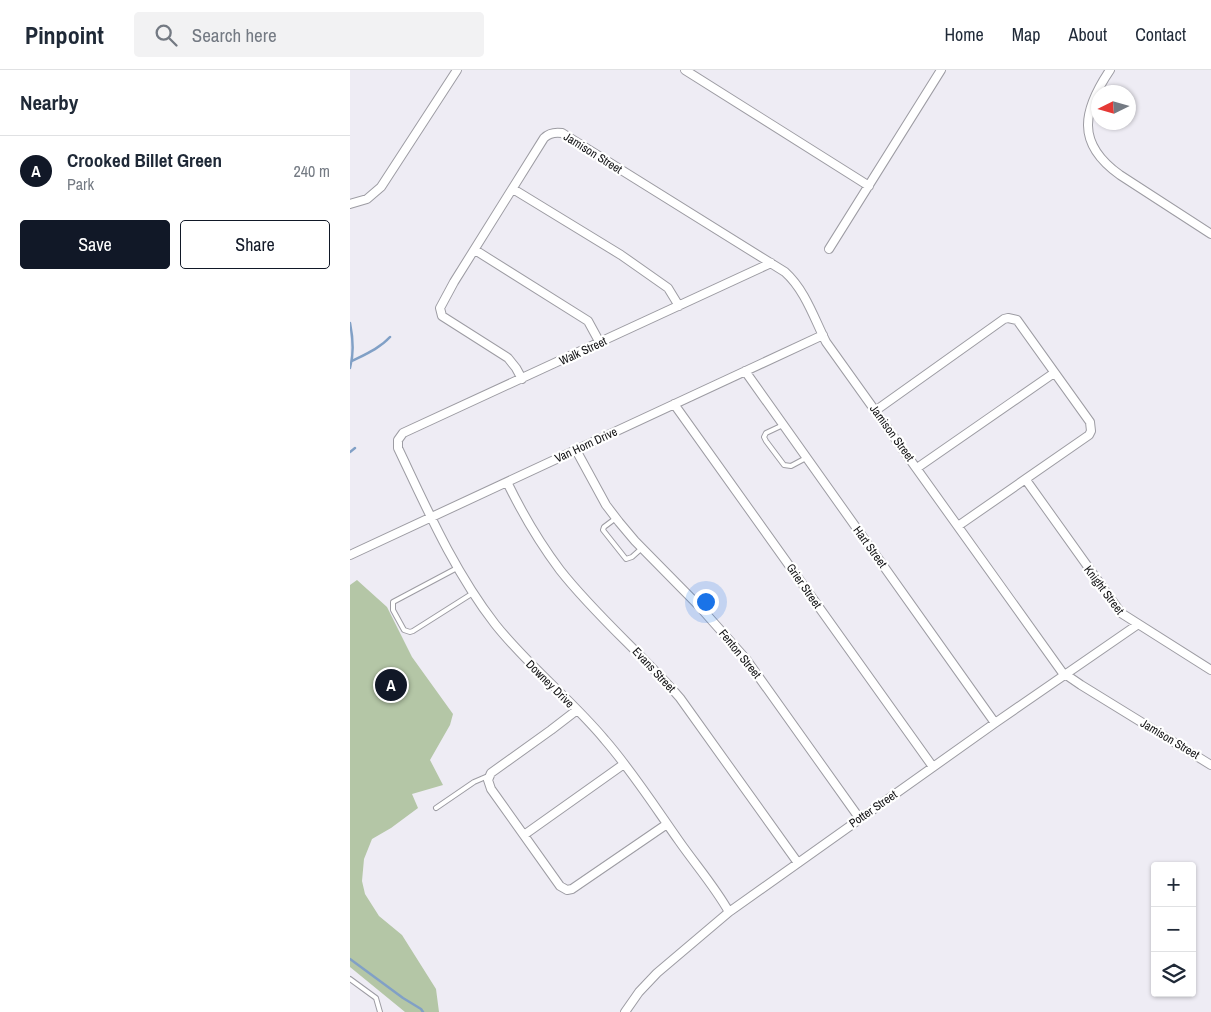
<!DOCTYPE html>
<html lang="en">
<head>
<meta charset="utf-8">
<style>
	:root { --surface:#fff; --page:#f2f2f3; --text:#1f2937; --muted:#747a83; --line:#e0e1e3; --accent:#111827 }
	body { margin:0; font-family:"Archivo Narrow",sans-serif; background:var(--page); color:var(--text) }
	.controls { position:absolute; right:15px; bottom:15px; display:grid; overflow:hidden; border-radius:5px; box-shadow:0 1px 4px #0004 }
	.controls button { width:45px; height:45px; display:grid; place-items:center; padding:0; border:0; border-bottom:1px solid var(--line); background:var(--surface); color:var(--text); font:25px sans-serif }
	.compass { position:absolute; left:741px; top:15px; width:45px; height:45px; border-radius:50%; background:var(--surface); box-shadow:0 1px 4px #0004; rotate:265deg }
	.you { position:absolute; left:355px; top:531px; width:18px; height:18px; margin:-12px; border:4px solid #fff; border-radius:50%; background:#1a73e8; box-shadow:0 0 0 8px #1a73e833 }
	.badge { display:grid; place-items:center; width:32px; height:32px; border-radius:50%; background:var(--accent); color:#fff; font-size:16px; font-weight:700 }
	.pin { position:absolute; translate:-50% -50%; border:2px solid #fff; box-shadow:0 1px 5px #0006 }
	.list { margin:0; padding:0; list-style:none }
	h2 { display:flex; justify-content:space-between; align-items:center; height:65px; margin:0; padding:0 20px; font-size:21px }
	h2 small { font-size:16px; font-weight:400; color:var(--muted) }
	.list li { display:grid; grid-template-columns:32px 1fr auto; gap:15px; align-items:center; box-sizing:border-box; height:70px; padding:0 20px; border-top:1px solid var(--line) }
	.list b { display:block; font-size:19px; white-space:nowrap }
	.list p { margin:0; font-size:16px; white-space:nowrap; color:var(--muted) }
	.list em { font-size:16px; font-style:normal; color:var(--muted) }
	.actions { display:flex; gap:10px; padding:15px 20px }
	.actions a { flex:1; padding:11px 0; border:1px solid var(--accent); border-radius:5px; text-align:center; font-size:18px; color:var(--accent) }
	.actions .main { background:var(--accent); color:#fff }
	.icon { flex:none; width:28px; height:28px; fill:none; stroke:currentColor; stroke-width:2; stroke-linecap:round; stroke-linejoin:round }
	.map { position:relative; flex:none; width:861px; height:942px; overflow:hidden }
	header { display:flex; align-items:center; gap:30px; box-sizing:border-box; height:70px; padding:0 25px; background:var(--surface); border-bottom:1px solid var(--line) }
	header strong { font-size:24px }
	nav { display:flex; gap:28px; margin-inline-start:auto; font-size:18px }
	.search { width:350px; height:45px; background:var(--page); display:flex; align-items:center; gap:12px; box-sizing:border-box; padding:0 18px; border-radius:5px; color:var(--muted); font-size:19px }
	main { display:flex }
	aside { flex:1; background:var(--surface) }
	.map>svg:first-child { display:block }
	.green { fill:#b4c6a6 }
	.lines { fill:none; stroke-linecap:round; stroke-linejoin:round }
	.stream { stroke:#81a0c6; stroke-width:2.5 }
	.service-casing { stroke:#9d9ca3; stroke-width:6 }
	.minor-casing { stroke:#9d9ca3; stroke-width:10 }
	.service { stroke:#fff; stroke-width:4 }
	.minor { stroke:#fff; stroke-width:8 }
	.labels { text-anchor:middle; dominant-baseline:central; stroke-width:4.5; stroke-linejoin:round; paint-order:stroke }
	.street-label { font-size:12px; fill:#131315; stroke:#fff }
</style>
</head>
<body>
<header>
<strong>Pinpoint</strong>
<div class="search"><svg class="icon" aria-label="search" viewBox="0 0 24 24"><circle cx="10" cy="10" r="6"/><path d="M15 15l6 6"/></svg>Search here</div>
<nav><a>Home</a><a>Map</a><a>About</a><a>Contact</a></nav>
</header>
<main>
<aside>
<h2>Nearby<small></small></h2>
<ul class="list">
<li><span class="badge">A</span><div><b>Crooked Billet Green</b><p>Park</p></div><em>240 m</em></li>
</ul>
<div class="actions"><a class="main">Save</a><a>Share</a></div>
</aside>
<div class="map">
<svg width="861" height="942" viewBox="0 0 861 942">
	<rect width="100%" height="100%" fill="#eeecf4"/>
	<path class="green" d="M 7,510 L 37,537 L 62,587 L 103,644 L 100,655 L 80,690 L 93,715 L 62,724 L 68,738 L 41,758 L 22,769 L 14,789 L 12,811 L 15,824 L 29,846 L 52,865 L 86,919 L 89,942 L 55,942 L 0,897 L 0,515 Z"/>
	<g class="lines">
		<path class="stream" d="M 0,253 C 3,268 4,284 0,298
			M 2,291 C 16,284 30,278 40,267
			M 0,382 L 5,378
			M 0,889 L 53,928 L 71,939 L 73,942"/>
		<g class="service-casing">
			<path id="service" d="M 433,355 L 416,363 L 414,367 L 416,371 L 434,395 L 441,396 L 456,388
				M 266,448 L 254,457 L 253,460 L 276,489 L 282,487 L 292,478
				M 107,498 L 43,532 L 43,540 L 54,560 L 60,562 L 63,561 L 123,523
				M 86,738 L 124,712 L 138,706
				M 0,909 L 26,928 L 30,942"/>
		</g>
		<g class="minor-casing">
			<path id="minor" d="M 335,0 L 519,116
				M 760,0 C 733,40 725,73 770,105 L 861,164
				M 163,119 L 271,185 L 318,218 L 329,236
				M 0,134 L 17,129 L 31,117 L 107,0
				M 479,179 L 591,0
				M 125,180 L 238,251 L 250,273
				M 395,301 L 645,653
				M 172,309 L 166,298 L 158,288 L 92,246 L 90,238 L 104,212 L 194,68 C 199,63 205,62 212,63 L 435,202 C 455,220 464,248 476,272 L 712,602 L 731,615 L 861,695
				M 324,334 L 583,697
				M 525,341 L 654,249 L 658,248 L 667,250 L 740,352 L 741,361 L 739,365 L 608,456
				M 226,380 L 256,435 L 269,452 L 285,471 L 349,536 L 396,589 L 510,749
				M 567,398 L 704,303
				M 676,410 L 771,543 L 861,600
				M 157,412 C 172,443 189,472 210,500 C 246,546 292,584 330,628 L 448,793
				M 0,485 L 473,265
				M 227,640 L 201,660 L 141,703 L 138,710 L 141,719 L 210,816 L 217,820 L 222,819 L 317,754
				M 174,765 L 274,694
				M 379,842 C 365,817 345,794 329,771 C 305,737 282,701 255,670 C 221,629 178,596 145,554 C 104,501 77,439 48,378 L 48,370 L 53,363 L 421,193
				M 275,942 L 289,922 L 307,903 L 379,842 L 645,653 L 787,555"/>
		</g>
		<use href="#service" class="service"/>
		<use href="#minor" class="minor"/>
	</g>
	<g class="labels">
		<g class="street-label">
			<text transform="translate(243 83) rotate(32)">Jamison Street</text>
			<text transform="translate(233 281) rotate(-25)">Walk Street</text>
			<text transform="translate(542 363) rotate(54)">Jamison Street</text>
			<text transform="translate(236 375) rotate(-25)">Van Horn Drive</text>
			<text transform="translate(520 477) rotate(54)">Hart Street</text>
			<text transform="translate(454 516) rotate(55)">Grier Street</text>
			<text transform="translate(754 520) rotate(53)">Knight Street</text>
			<text transform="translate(390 584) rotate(51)">Fenton Street</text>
			<text transform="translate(304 600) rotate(47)">Evans Street</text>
			<text transform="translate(200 614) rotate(45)">Downey Drive</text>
			<text transform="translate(820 669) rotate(31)">Jamison Street</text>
			<text transform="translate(523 739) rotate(-35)">Potter Street</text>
		</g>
	</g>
</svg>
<div class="controls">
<button>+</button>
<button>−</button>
<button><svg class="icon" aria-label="layers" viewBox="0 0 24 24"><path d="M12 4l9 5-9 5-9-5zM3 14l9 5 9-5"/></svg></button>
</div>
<svg class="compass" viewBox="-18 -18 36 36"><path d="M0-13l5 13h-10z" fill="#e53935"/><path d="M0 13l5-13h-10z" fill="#747a83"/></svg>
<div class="you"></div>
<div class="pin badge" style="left:41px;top:615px">A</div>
</div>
</main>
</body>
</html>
